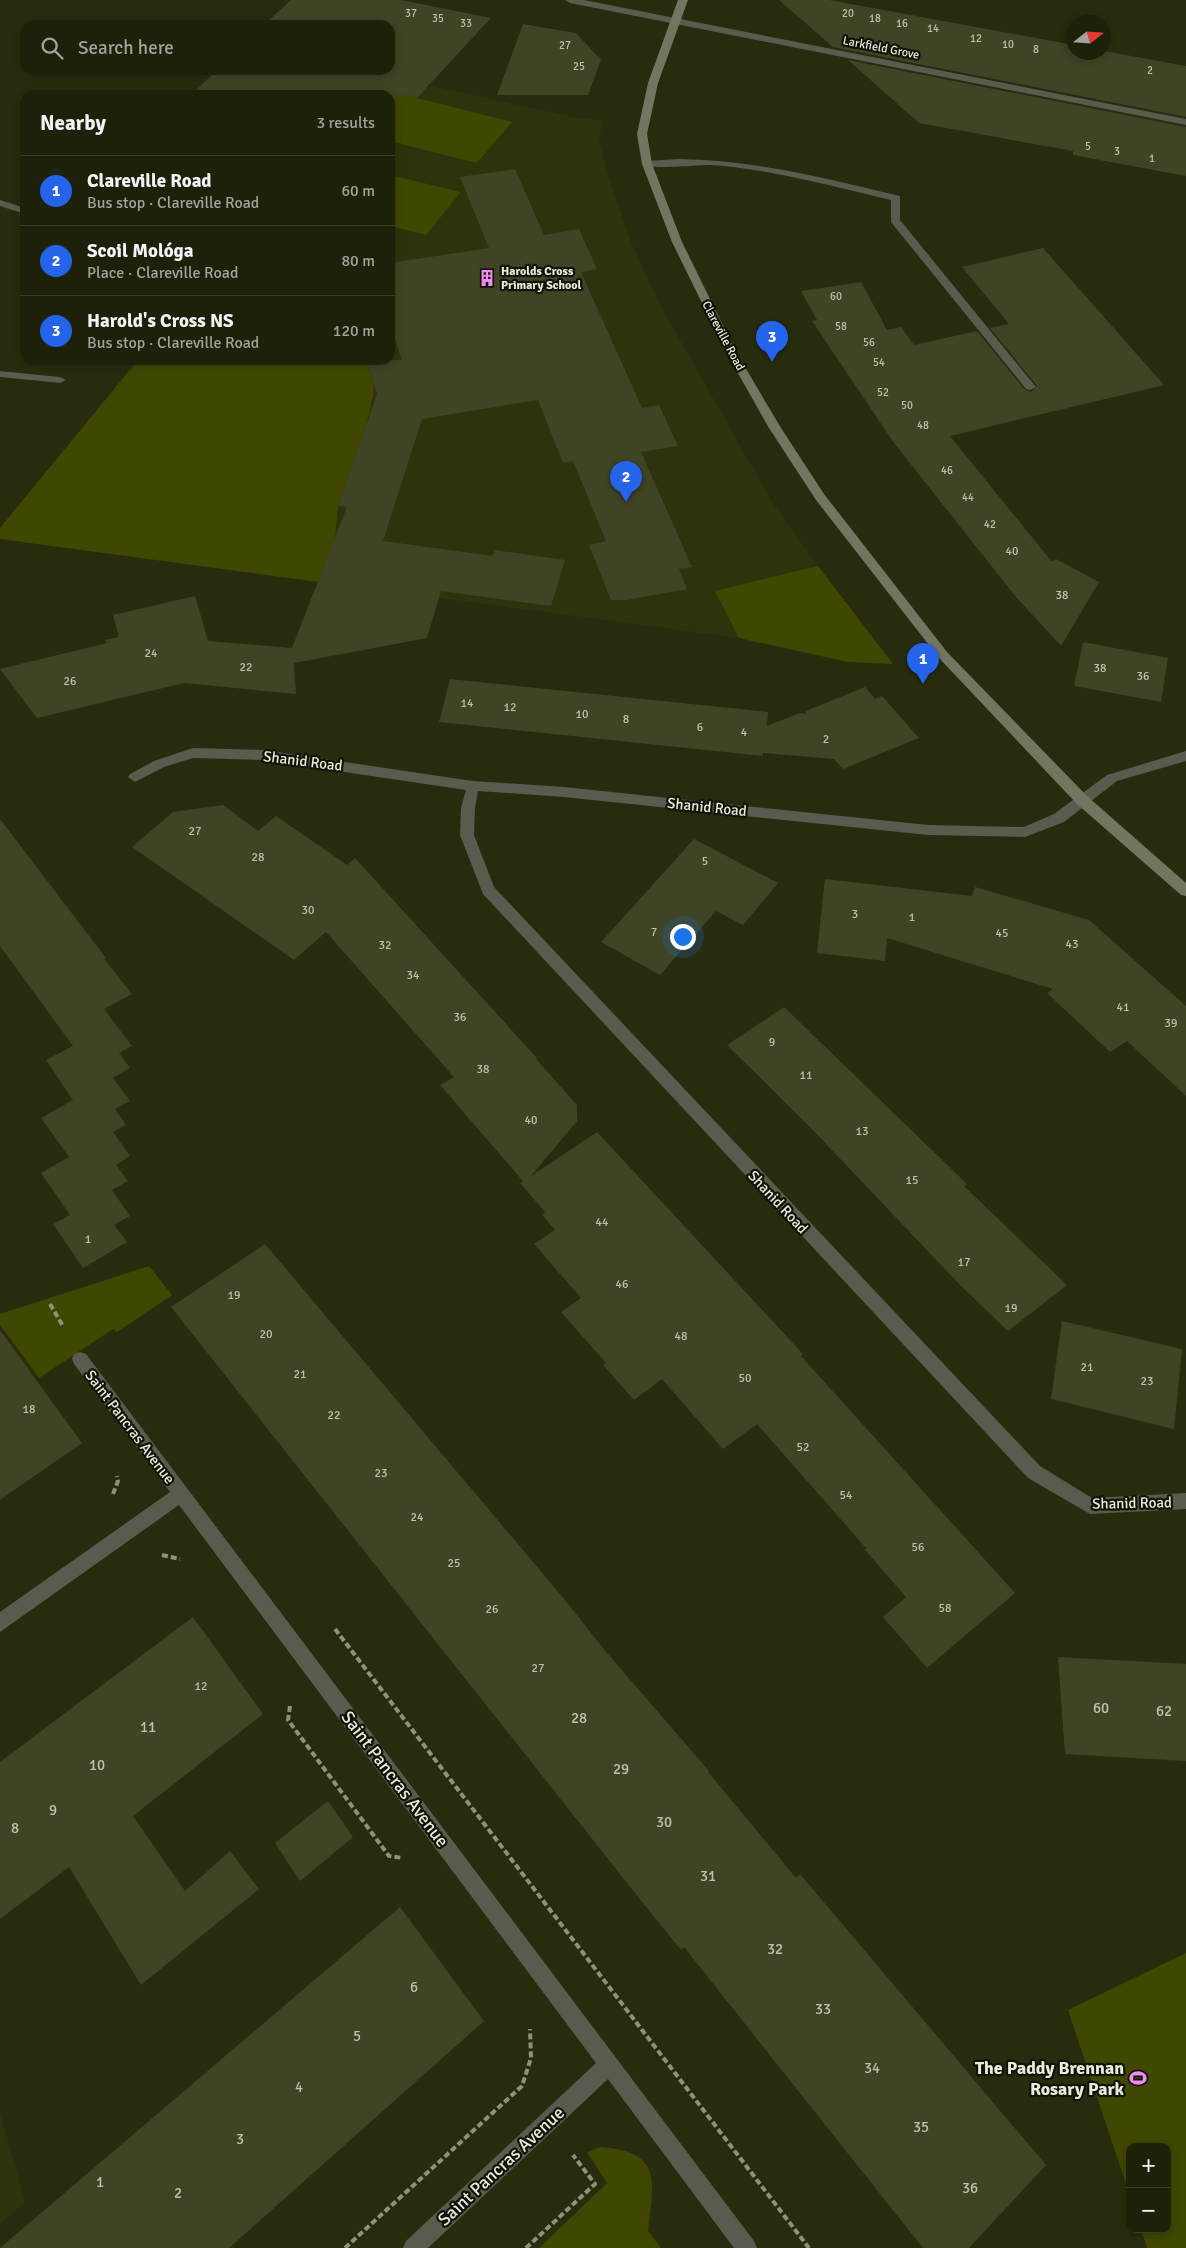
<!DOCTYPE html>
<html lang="en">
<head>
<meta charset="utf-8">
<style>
	:root { --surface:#1e210a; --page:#262913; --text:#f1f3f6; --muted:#a1a39c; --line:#3c3e2b; --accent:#2563eb }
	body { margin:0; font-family:Signika,sans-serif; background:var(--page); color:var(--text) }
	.controls { position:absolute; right:15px; bottom:15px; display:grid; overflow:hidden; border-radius:10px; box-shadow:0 2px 8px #0003 }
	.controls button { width:45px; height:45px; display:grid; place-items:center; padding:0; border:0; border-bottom:1px solid var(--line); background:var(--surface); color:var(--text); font:25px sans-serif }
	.compass { position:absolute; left:1066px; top:15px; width:45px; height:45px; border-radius:50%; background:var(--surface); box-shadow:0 2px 8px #0003; rotate:73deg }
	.you { position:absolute; left:682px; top:936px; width:18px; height:18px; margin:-12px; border:4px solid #fff; border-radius:50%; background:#1a73e8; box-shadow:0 0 0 8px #1a73e833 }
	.badge { display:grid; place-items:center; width:32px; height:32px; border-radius:50%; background:var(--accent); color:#fff; font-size:16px; font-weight:700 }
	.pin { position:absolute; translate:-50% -41px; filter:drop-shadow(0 1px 2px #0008) }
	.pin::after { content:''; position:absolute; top:26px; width:18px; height:15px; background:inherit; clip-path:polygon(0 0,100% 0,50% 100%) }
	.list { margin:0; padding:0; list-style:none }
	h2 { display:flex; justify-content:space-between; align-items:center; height:65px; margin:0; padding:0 20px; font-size:21px }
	h2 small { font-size:16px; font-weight:400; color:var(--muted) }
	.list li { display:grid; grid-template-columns:32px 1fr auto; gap:15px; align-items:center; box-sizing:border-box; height:70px; padding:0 20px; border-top:1px solid var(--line) }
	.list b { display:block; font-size:19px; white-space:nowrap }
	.list p { margin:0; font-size:16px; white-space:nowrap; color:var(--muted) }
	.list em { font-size:16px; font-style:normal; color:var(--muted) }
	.icon { flex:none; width:28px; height:28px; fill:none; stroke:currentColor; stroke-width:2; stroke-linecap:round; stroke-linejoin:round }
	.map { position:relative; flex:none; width:1186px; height:2248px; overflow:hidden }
	.search { position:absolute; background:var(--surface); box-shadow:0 2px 8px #0003; left:20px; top:20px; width:375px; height:55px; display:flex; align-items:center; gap:12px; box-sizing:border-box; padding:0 18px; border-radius:15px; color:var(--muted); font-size:19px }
	.panel { position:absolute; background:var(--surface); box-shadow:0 2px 8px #0003; left:20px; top:90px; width:375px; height:275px; border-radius:15px }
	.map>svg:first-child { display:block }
	.built { fill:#2e330d }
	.green { fill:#404701 }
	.building { fill:#3f4425 }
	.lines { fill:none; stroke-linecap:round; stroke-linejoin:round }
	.path { stroke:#8e927a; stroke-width:4; stroke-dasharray:6 3; stroke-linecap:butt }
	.lane { fill:#585b4d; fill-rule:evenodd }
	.street { fill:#585b4d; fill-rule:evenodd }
	.secondary { fill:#727661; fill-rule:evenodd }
	.labels { text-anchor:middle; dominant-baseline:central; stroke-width:4.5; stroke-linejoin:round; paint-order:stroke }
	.far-number-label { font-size:11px; fill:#bec1ac }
	.far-street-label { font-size:12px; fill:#e8ebd9; stroke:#111307 }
	.far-poi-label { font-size:12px; font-weight:bold; fill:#e8ebd9; stroke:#111307; text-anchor:start }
	.number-label { font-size:12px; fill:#bec1ac }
	.street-label { font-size:15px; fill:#e8ebd9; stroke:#111307 }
	.near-number-label { font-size:15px; fill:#bec1ac }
	.near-street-label { font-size:18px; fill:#e8ebd9; stroke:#111307 }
	.near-poi-label { font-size:18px; font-weight:bold; fill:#e8ebd9; stroke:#111307; text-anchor:end }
</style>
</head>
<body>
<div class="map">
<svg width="1186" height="2248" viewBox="0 0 1186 2248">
	<rect width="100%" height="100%" fill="#282c0e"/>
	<path class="built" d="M 432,86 L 578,118 L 603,121 L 599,139 L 609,178 L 631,242 L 659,303 L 772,502 L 818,566 L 893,664 L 848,662 L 739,638 L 0,539 L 0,528 L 138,360 L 390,360 L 390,95 Z
		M 0,2112 L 25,2202 L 0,2224 Z"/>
	<path class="green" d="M 386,90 L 512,122 L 477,163 L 390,141 L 390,95 L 382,95 Z
		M 390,175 L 461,192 L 426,235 L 390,226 Z
		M 138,360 L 367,360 L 374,385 L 373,395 L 366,426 L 338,506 L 335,539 L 318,582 L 0,539 L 0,528 Z
		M 818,566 L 893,664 L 848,662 L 739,638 L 715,591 Z
		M 149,1266 L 172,1295 L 117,1332 L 113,1329 L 39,1378 L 0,1325 L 0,1314 Z
		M 1186,1953 L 1186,2248 L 1147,2248 L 1141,2229 L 1167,2229 L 1167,2147 L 1130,2147 L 1130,2196 L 1068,2010 Z
		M 601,2147 C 664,2152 653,2182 648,2231 L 661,2248 L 539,2248 L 607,2183 L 587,2152 Z"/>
	<path class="building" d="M 291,0 L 401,0 L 491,18 L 417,98 L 405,95 L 191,95 L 217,70 L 390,70 L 390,25 L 264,25 Z
		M 779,0 L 829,0 L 1074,45 L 1074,52 L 1104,52 L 1104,51 L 1186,66 L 1186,117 L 833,47 Z
		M 523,24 L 576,33 L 601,60 L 588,95 L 497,95 Z
		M 848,60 L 1186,127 L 1186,176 L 1073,155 L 1073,151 L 919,123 Z
		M 515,169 L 544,235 L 579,229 L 597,269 L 581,272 L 642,408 L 659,405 L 678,446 L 641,452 L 692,567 L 679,569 L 687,589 L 627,600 L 611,600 L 589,545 L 606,541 L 573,461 L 563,463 L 538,400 L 422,419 L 383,541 L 493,556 L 495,550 L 565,560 L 551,606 L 441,591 L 427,638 L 294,663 L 296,694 L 184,683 L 37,718 L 0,669 L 107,643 L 105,640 L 119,637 L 113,615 L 195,596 L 208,641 L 292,648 L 347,507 L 338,506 L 377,394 L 367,360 L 402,360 L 390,324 L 390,263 L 489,248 L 460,177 Z
		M 1043,248 L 1164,385 L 950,436 L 1052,562 L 1056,559 L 1099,582 L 1061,646 L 1016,597 L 894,443 L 812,321 L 817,320 L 801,291 L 861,282 L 887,330 L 901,327 L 914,345 L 977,331 L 1025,390 L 1031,392 L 1037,386 L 990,328 L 1009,324 L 962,267 Z
		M 1083,642 L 1168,658 L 1161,702 L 1074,686 Z
		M 450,679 L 768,712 L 767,726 L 800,713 L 806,714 L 806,711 L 865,687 L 875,699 L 882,696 L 919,738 L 843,769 L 834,759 L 763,753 L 763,756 L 439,722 Z
		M 223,805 L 258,831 L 276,816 L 347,865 L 355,858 L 537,1058 L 536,1059 L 577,1105 L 577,1121 L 531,1176 L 597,1132 L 803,1354 L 801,1356 L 1015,1593 L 927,1668 L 883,1617 L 906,1597 L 865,1550 L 866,1548 L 757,1424 L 723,1449 L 662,1379 L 634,1400 L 603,1365 L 606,1363 L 561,1312 L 581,1298 L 534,1244 L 555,1230 L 542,1215 L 545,1212 L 520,1183 L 523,1181 L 440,1085 L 454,1077 L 326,932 L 294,960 L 132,847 L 173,812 Z
		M 0,819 L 106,958 L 104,959 L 132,994 L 104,1009 L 132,1046 L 119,1053 L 130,1068 L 113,1078 L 130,1101 L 115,1109 L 126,1125 L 113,1132 L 130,1156 L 116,1165 L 128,1181 L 112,1190 L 130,1216 L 114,1225 L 127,1242 L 83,1268 L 53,1224 L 70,1215 L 41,1173 L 69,1157 L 41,1118 L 73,1100 L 46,1060 L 73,1046 L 0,946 Z
		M 694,839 L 778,883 L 743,925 L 716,911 L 660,975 L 601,942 Z
		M 825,879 L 972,896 L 975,887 L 1089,920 L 1186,1006 L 1186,1096 L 1127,1041 L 1110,1052 L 1047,993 L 1053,989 L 887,938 L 885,961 L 817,953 Z
		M 784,1007 L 967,1184 L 964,1186 L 1067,1285 L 1008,1331 L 960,1285 L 809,1126 L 727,1045 Z
		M 265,1244 L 560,1594 L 607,1653 L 709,1771 L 708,1772 L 796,1878 L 800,1874 L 1046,2165 L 969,2248 L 923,2248 L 684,1947 L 681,1950 L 635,1893 L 171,1307 Z
		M 1062,1321 L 1182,1349 L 1174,1429 L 1051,1399 Z
		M 0,1330 L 82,1443 L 0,1500 Z
		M 193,1617 L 263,1714 L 133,1816 L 185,1891 L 230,1851 L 259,1889 L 141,1985 L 69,1867 L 0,1919 L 0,1762 Z
		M 1058,1657 L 1186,1664 L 1186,1761 L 1065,1754 Z
		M 328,1801 L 353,1837 L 300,1881 L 275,1843 Z
		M 400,1907 L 484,2021 L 229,2248 L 0,2248 Z"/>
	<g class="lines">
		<path class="path" d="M 50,1304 L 63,1326
			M 113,1494 L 118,1481 L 117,1476
			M 162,1555 L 180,1559
			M 335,1629 L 809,2248
			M 290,1706 L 288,1720 L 389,1856 L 403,1858
			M 345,2248 L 522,2086 L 531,2058 L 530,2029
			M 526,2248 L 595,2184 L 573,2155"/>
		<path class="lane" d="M 678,159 C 754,160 826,178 900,196 L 900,220 L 1036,387 L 1030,390 L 1026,389 L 891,222 L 891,200 C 831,186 771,169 710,165 C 697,165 648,170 642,164 L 647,161 Z"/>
		<path class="street" d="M 565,0 L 584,0 L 1186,119 L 1186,125 L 570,3 Z
			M 0,200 L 25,208 L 25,214 L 0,206 Z
			M 0,371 L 60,377 L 66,380 L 60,383 L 0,377 Z
			M 193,748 L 263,750 L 473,781 L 564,787 L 928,825 L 1024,827 L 1054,814 L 1107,775 L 1186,751 L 1186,761 L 1117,781 L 1064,822 L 1025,837 L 928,835 L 564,797 L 478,791 L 475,808 L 474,835 L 494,887 L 1040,1466 L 1092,1498 L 1186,1493 L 1186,1509 L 1090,1514 L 1028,1478 L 483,894 L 460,835 L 461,808 L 466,790 L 263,760 L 193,758 L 164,767 L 135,782 L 128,777 L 130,774 L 154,761 Z
			M 80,1352 L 86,1354 L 754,2241 L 757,2248 L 734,2248 L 608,2079 L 428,2248 L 403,2248 L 406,2241 L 596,2063 L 179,1505 L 0,1632 L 0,1612 L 170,1492 L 74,1364 L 72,1359 L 74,1354 Z"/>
		<path class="secondary" d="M 678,0 L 688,0 L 658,83 L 647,134 L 652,164 L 682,242 L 736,352 L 781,428 L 824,494 L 947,652 L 1087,796 L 1186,883 L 1186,896 L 1181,895 L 1077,804 L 939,658 L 816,500 L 769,428 L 726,352 L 672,242 L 642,164 L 637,134 L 648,83 Z"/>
	</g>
	<defs>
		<g id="building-bare" transform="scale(1.35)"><path d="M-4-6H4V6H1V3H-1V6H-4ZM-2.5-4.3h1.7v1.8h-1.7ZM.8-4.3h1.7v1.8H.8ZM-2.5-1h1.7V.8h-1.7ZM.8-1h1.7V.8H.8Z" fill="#f18af4" stroke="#111307" stroke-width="2.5" paint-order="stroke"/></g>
		<g id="stadium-bare" transform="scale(1.35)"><path d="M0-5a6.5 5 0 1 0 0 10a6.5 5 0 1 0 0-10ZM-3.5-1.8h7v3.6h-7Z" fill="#f18af4" stroke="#111307" stroke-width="2.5" paint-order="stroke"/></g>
	</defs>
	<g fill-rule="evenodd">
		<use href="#building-bare" x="487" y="278"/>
		<use href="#stadium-bare" x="1138" y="2078"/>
	</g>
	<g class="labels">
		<g class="far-number-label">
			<text x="411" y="13">37</text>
			<text x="848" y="13">20</text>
			<text x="438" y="18">35</text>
			<text x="875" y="18">18</text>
			<text x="466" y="23">33</text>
			<text x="902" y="23">16</text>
			<text x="933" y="28">14</text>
			<text x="976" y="38">12</text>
			<text x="1008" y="44">10</text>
			<text x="565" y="45">27</text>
			<text x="1036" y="49">8</text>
			<text x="579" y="66">25</text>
			<text x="1150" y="70">2</text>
			<text x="1088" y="146">5</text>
			<text x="1117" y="151">3</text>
			<text x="1152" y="158">1</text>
			<text x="836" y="296">60</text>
			<text x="841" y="326">58</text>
			<text x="869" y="342">56</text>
			<text x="879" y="362">54</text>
			<text x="883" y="392">52</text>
			<text x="907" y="405">50</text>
			<text x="923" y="425">48</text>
			<text x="947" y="470">46</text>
			<text x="968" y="497">44</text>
			<text x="990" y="524">42</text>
		</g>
		<g class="far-street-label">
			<text transform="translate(881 48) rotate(11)">Larkfield Grove</text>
			<text transform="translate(723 336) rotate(62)">Clareville Road</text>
		</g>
		<g class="far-poi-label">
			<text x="501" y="271">Harolds Cross<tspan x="501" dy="14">Primary School</tspan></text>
		</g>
		<g class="number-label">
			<text x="1012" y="551">40</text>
			<text x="1062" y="595">38</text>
			<text x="151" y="653">24</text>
			<text x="246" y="667">22</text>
			<text x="1100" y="668">38</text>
			<text x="1143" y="676">36</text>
			<text x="70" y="681">26</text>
			<text x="467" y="703">14</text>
			<text x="510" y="707">12</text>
			<text x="582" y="714">10</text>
			<text x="626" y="719">8</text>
			<text x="700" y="727">6</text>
			<text x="744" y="732">4</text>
			<text x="826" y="739">2</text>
			<text x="195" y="831">27</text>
			<text x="258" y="857">28</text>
			<text x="705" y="861">5</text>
			<text x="308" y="910">30</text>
			<text x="855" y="914">3</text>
			<text x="912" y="917">1</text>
			<text x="654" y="932">7</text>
			<text x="1002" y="933">45</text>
			<text x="1072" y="944">43</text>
			<text x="385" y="945">32</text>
			<text x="413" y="975">34</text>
			<text x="1123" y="1007">41</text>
			<text x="460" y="1017">36</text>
			<text x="1171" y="1023">39</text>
			<text x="772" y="1042">9</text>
			<text x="483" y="1069">38</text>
			<text x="806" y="1075">11</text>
			<text x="531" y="1120">40</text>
			<text x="862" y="1131">13</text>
			<text x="912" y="1180">15</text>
			<text x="602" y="1222">44</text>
			<text x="88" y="1239">1</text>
			<text x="964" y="1262">17</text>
			<text x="622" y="1284">46</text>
			<text x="234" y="1295">19</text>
			<text x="1011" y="1308">19</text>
			<text x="266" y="1334">20</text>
			<text x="681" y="1336">48</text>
			<text x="1087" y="1367">21</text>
			<text x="300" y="1374">21</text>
			<text x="745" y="1378">50</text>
			<text x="1147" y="1381">23</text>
			<text x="29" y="1409">18</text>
			<text x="334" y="1415">22</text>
			<text x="803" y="1447">52</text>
			<text x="381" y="1473">23</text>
			<text x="846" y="1495">54</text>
			<text x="417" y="1517">24</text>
			<text x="918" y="1547">56</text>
			<text x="454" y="1563">25</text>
			<text x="945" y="1608">58</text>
			<text x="492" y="1609">26</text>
			<text x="538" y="1668">27</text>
			<text x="201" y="1686">12</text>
		</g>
		<g class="street-label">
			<text transform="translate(303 761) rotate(7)">Shanid Road</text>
			<text transform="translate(707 807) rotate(6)">Shanid Road</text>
			<text transform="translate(778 1202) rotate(47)">Shanid Road</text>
			<text transform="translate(130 1427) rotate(53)">Saint Pancras Avenue</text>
			<text transform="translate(1132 1503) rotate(-1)">Shanid Road</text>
		</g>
		<g class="near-number-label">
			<text x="1101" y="1708">60</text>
			<text x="1164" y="1711">62</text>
			<text x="579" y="1718">28</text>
			<text x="148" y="1727">11</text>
			<text x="97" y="1765">10</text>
			<text x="621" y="1769">29</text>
			<text x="53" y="1810">9</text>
			<text x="664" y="1822">30</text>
			<text x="15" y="1828">8</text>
			<text x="708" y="1876">31</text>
			<text x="775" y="1949">32</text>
			<text x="414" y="1987">6</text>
			<text x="823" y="2009">33</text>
			<text x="357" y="2036">5</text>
			<text x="872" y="2068">34</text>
			<text x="299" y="2087">4</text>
			<text x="921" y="2127">35</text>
			<text x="240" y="2139">3</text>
			<text x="100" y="2182">1</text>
			<text x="970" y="2188">36</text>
			<text x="178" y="2193">2</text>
		</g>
		<g class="near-street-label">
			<text transform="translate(395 1779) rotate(53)">Saint Pancras Avenue</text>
			<text transform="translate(501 2166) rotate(-43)">Saint Pancras Avenue</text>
		</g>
		<g class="near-poi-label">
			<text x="1124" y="2068">The Paddy Brennan<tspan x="1124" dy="21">Rosary Park</tspan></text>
		</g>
	</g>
</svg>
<div class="controls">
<button>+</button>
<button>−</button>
</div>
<svg class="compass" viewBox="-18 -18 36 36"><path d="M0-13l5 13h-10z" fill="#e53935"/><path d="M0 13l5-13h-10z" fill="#a1a39c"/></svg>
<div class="you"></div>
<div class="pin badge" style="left:923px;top:684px">1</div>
<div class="pin badge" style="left:626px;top:502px">2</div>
<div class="pin badge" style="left:772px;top:362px">3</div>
<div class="search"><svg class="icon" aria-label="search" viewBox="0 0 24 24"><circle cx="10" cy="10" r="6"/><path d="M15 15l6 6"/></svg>Search here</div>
<section class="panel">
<h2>Nearby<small>3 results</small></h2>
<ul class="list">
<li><span class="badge">1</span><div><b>Clareville Road</b><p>Bus stop · Clareville Road</p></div><em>60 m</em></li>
<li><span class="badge">2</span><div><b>Scoil Mológa</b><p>Place · Clareville Road</p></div><em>80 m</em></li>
<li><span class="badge">3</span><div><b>Harold's Cross NS</b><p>Bus stop · Clareville Road</p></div><em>120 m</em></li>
</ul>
</section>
</div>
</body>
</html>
